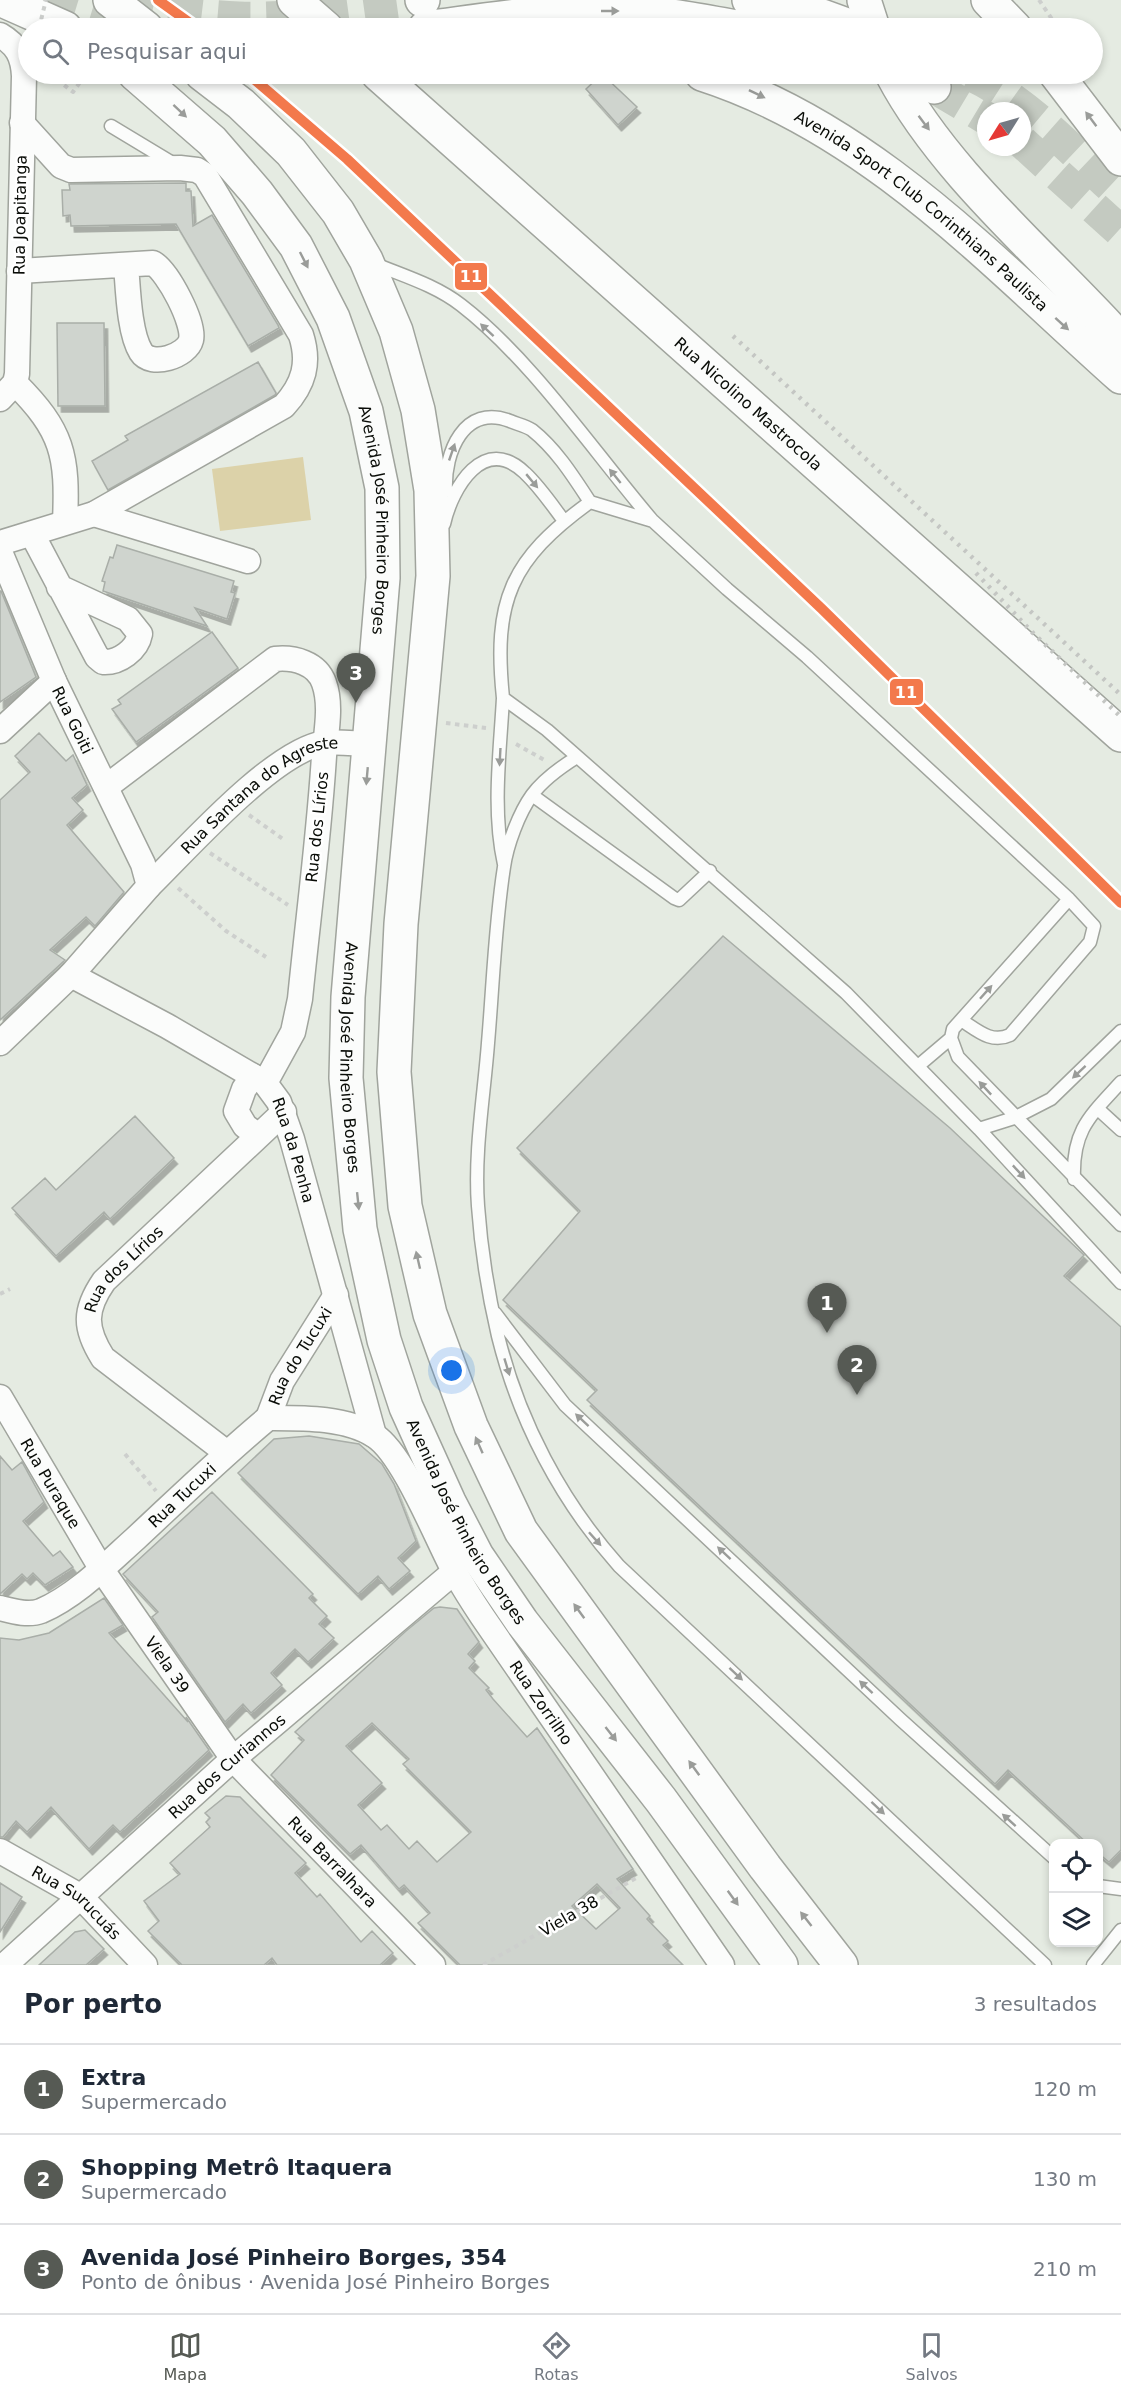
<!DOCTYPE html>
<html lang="pt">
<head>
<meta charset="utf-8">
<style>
	:root { --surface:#fff; --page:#f6f6f7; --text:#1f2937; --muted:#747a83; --line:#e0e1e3; --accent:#565a54 }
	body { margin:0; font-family:"DejaVu Sans",sans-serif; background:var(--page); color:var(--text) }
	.controls { position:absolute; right:18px; bottom:18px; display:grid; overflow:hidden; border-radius:12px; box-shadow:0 3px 9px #0003 }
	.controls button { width:54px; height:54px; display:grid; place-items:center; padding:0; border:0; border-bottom:2px solid var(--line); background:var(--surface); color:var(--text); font:30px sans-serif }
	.compass { position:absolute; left:977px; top:102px; width:54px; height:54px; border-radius:50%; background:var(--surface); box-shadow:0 3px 9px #0003; rotate:233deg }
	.you { position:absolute; left:452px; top:1371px; width:21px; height:21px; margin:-15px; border:4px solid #fff; border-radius:50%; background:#1a73e8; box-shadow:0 0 0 9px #1a73e833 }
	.badge { display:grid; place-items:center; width:39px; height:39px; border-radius:50%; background:var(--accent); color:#fff; font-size:20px; font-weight:700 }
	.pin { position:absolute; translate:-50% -50px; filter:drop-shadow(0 2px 3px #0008) }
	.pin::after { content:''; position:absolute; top:32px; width:21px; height:18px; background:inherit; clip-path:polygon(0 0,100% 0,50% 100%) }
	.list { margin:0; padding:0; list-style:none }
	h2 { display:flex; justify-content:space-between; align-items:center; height:78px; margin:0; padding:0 24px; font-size:26px }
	h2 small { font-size:20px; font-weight:400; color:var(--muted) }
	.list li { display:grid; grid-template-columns:39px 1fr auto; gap:18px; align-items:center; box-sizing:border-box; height:90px; padding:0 24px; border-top:2px solid var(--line) }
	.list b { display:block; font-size:22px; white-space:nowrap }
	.list p { margin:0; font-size:20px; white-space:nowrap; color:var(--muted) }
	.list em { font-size:20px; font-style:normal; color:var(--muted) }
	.icon { flex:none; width:33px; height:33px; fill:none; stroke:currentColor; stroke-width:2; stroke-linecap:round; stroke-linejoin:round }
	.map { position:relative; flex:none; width:1121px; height:1965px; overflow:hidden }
	.search { position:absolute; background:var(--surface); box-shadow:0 3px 9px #0003; left:18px; right:18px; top:18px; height:66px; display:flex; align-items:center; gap:15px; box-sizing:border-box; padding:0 21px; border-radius:33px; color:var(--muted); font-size:22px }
	.sheet { height:348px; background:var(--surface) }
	nav { display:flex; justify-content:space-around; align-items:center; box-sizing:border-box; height:84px; border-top:2px solid var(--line); background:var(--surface); font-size:16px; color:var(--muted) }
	nav a { display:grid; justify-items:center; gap:3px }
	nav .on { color:var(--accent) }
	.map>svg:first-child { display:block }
	.green { fill:#dcd2a9 }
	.building { fill:#cfd4ce; stroke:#a9aea8; stroke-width:1.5; fill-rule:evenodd; filter:url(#shadow) }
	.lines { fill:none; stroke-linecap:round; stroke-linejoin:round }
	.highway-tunnel { stroke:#c4cac1; stroke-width:33; stroke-dasharray:33 16; stroke-linecap:butt }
	.lane-casing { stroke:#a0a49d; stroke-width:15 }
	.street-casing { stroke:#a0a49d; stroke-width:27 }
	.secondary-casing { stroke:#a0a49d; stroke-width:36 }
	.primary-casing { stroke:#a0a49d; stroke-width:36 }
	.highway-casing { stroke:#a0a49d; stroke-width:36 }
	.path { stroke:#cdcfcd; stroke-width:4; stroke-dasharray:4.5 4.5; stroke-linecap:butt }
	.lane { stroke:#fbfcfb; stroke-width:12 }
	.street { stroke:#fbfcfb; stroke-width:24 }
	.secondary { stroke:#fbfcfb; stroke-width:33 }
	.primary { stroke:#fbfcfb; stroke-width:33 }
	.highway { stroke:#fbfcfb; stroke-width:33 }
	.rail { stroke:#c4c6c3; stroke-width:4.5; stroke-dasharray:3 6; stroke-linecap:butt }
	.path-bridge { stroke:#cdcfcd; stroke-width:4; stroke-dasharray:4.5 4.5; stroke-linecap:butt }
	.rail-1-casing { stroke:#fff; stroke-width:15 }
	.rail-1 { stroke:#f3794c; stroke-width:10 }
	.oneway { fill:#9a9c99 }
	.labels { text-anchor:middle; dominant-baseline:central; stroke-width:5; stroke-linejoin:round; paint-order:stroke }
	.street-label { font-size:16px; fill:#090c07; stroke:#fff }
	.line-badge { stroke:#fff; stroke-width:2 }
	.badge-label { font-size:16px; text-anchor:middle; font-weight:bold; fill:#fff }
</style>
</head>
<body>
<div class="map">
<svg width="1121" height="1965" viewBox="0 0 1121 1965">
	<defs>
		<filter id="shadow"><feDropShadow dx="3.5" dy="6" stdDeviation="0" flood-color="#0004"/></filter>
	</defs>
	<rect width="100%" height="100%" fill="#e5ebe2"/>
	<path class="green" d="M 303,457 L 311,520 L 220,531 L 212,469 Z"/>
	<path class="building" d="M 602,74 L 637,107 L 618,125 L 586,89 Z
		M 186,183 L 186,191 L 191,191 L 193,226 L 212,215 L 278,325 L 279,328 L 248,346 L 176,224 L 71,226 L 70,215 L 63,216 L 62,190 L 70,190 L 69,184 Z
		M 57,323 L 104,323 L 105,406 L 58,406 Z
		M 258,362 L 276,393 L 275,395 L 108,490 L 92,461 L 128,440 L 125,436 Z
		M 117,545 L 234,581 L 231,592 L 235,593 L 227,619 L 195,608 L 207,626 L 103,591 L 105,582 L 102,581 L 110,557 L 113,558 Z
		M 1,591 L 36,677 L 0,702 L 0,591 Z
		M 212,632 L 238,668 L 136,742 L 112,709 L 121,704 L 118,700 Z
		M 39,733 L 66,761 L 73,755 L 87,785 L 72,798 L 83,810 L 67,825 L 124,892 L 95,926 L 86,917 L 50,950 L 65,960 L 0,1020 L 0,800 L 30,772 L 15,756 Z
		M 723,936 L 950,1128 L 1084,1255 L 1064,1276 L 1121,1327 L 1121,1850 L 1109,1862 L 1098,1853 L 1098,1844 L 1088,1844 L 1008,1770 L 995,1784 L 587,1400 L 597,1390 L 503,1300 L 580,1211 L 517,1148 Z
		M 135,1116 L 174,1158 L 110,1219 L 104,1212 L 56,1256 L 12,1208 L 45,1178 L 56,1190 Z
		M 309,1436 L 359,1444 L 382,1464 L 394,1484 L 416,1541 L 398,1558 L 410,1571 L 389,1589 L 378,1576 L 358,1594 L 238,1473 L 274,1439 Z
		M 0,1456 L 12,1470 L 22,1462 L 44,1502 L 23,1521 L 53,1556 L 60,1551 L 73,1567 L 45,1585 L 33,1573 L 27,1579 L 22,1574 L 0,1594 Z
		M 212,1492 L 313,1594 L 309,1598 L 327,1616 L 319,1624 L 334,1638 L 308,1662 L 295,1649 L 271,1673 L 282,1685 L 251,1713 L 243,1704 L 225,1722 L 152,1617 L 158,1612 L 123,1574 Z
		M 104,1598 L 123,1625 L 109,1633 L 188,1722 L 186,1717 L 209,1750 L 120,1832 L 113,1825 L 89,1849 L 51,1807 L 27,1832 L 16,1821 L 3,1837 L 0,1837 L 0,1638 L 19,1640 L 49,1633 Z
		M 440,1607 L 457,1609 L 479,1642 L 468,1654 L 475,1661 L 469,1668 L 489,1688 L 486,1690 L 493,1699 L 527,1737 L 537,1728 L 567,1772 L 633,1869 L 617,1879 L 650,1916 L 647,1919 L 668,1941 L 663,1945 L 683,1965 L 460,1965 L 418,1923 L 430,1913 L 404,1885 L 399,1889 L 361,1845 L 350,1854 L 271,1775 L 304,1740 L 295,1732 L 406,1631 L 434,1608 ZM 372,1723 L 409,1759 L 403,1764 L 471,1832 L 437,1862 L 417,1841 L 409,1849 L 387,1825 L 381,1830 L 358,1805 L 382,1783 L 346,1746 ZM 597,1884 L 620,1908 L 596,1929 L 572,1906 Z
		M 226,1796 L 240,1797 L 306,1863 L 295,1873 L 317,1897 L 320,1894 L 361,1942 L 372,1931 L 393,1953 L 380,1965 L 277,1965 L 272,1958 L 264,1965 L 182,1965 L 148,1931 L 159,1921 L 144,1901 L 180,1874 L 170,1863 L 210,1827 L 206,1822 L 210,1818 L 205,1813 Z
		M 0,1883 L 22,1897 L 0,1932 Z
		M 85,1930 L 104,1949 L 86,1965 L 39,1965 L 75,1932 Z"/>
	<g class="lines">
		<path class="highway-tunnel" d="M 44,0 L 135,28
			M 121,0 C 159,9 200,17 239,18 C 299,20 362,7 422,0
			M 970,74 C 1029,102 1073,153 1121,196
			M 934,87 L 986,118
			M 1022,142 L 1121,232"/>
		<g class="lane-casing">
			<path id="lane" d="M 111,126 L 174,164
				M 375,264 C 404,276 435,285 461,305 C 531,359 594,452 652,520
				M 446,490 C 444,453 464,403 510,421 C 517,424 526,426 532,430 C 556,449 573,476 590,502
				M 444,524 C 452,488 484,433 525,473 C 540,487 552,505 564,521
				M 503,698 C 500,753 492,810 504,864
				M 577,757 C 561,767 543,780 532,795 C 519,813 507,845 504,867 C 495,924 493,985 488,1043 C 484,1096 474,1152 478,1206 C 481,1249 488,1293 498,1336 C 519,1421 561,1501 619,1566 L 1045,1965
				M 532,795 L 674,898 L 679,900 L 710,871
				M 1069,899 L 953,1029 L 951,1038 L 958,1057 L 1121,1225
				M 961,1020 C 977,1030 991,1044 1010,1035 L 1090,942 L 1094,926 L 1069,899 L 807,657 L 727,589 L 653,521 L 590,502 C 510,560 493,601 503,698 L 547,730 L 846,993 L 979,1129 L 1121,1283
				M 918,1066 L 951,1038
				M 1098,1109 L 1121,1130
				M 979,1129 L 1014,1118 L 1051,1099 L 1121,1031
				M 1074,1179 C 1072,1130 1090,1116 1121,1082
				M 495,1313 L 565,1405 L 900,1719 L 1054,1858
				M 1098,1886 L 1121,1889
				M 1093,1965 L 1121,1930"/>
		</g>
		<g class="street-casing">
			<g id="street">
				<path d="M 0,35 C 17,45 23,56 24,76 L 17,374 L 15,383 L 0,399"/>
				<path d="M 19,271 L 153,263 C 168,272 195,323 191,340 C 187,356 151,368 141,352 C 129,333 128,288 126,265"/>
				<path d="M 15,383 C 63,431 68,455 65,522"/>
				<path d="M 94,514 L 248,561"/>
				<path d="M 32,534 L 97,657 L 103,662 C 119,663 137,650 140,634 L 128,619 L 59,587"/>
				<path d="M 0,543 L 94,514 L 284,406 C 304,384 310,363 301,335 L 205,175 L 197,170 L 180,168 L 71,170 L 61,166 L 22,123"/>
				<path id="s1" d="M 0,552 L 54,681 L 143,864 L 149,886 L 71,975 L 0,1043"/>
				<path d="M 0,731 L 54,681"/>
				<path d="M 106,787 L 275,659 C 294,657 317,663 324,683 C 332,705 326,733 324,756 C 319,837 308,918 300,999 L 293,1032 L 265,1083"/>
				<path id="s2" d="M 149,886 C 188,848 273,751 324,743 C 339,741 356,744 370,744"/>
				<path id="s3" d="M 71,975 L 167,1026 L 265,1083 L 279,1102 L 292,1139 L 374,1435"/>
				<path d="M 253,1076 L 244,1089 L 236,1111 L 245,1126 L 257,1135"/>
				<path id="s4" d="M 0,1397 L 102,1570 L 233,1759 L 433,1965"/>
				<path id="s5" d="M 268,1418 L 282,1381 L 336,1295"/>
				<path id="s6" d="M 227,1453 L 103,1358 C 84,1328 84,1310 104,1281 L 284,1112"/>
				<path id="s7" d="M 0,1608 C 12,1611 28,1616 41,1611 C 76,1596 107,1564 135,1539 C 179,1498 222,1456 268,1418 C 301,1418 346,1417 375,1436 C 403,1454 436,1537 453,1569 C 462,1585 472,1601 482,1616 L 722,1965"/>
				<path id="s8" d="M 0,1851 L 80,1896 L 145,1965"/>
				<path id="s9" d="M 5,1965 L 233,1759 L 454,1572"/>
			</g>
		</g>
		<g class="secondary-casing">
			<g id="secondary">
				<path d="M 294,0 L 326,28"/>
				<path id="s10" d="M 378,74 L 1121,735"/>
			</g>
		</g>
		<g class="primary-casing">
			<g id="primary">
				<path d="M 2,0 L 65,28"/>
				<path d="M 110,0 L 146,28"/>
				<path d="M 864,0 L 873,28"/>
				<path d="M 988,0 L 1015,28"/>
				<path id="s11" d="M 135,74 L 212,141 L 257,193 L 296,246 L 333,318 L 366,411 L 382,488 L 383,578 L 348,997 L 346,1078 L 360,1229 L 384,1340 L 406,1407 L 449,1502 L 477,1556 L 522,1622 L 661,1800 L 781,1965"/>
				<path d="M 202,74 L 241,104 L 291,152 L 338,212 L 366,260 L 396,331 L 418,410 L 431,490 L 433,576 L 401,924 L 394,1072 L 405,1206 L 430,1314 L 471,1426 L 521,1531 L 765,1867 L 841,1965"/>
				<path id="s12" d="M 702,74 C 870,128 993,263 1121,377"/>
				<path d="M 892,74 C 944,173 1046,257 1121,340"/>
				<path d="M 1056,74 L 1121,159"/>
			</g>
		</g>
		<g class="highway-casing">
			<path id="highway" d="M 422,0 L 423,0
				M 749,0 L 822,16 L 855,28
				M 425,28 C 487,20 551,9 613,11 C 656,12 699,20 741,28
				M 897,74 L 934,87"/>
		</g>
		<path class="path" d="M 1039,0 L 1058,28
			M 50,74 L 73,92 L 81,81 L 71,74
			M 446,723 L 486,728
			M 516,744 L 546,761
			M 249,815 L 283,839
			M 210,853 L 288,905
			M 178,888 L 226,931 L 266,957
			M 0,1294 L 10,1289
			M 125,1454 L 156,1491
			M 483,1965 L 636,1878"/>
		<use href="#lane" class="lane"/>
		<use href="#street" class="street"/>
		<use href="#secondary" class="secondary"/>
		<use href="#primary" class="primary"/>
		<use href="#highway" class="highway"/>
		<path class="rail" d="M 733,336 L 1121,695
			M 976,573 L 1032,632 L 1121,717"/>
		<path class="path-bridge" d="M 39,28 L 46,0"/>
		<g class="rail-1-casing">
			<path id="rail-1" d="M 158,0 L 197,28
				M 248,74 L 347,159 L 822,609 L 1121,903"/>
		</g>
		<use href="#rail-1" class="rail-1"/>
	</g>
	<defs><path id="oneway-solid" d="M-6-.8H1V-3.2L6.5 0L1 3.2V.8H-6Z" transform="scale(1.5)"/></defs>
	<g class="oneway">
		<use href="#oneway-solid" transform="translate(610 11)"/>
		<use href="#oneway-solid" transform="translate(757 94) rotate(26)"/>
		<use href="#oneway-solid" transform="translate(180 111) rotate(43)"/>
		<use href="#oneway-solid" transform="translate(1091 119) rotate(-127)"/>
		<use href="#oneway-solid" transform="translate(924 123) rotate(53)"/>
		<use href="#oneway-solid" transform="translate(304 260) rotate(63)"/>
		<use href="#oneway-solid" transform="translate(1062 324) rotate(42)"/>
		<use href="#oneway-solid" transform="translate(487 330) rotate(-137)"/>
		<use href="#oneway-solid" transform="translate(452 452) rotate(-71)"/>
		<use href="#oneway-solid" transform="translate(615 476) rotate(-129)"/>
		<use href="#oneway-solid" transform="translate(532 481) rotate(50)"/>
		<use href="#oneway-solid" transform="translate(500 757) rotate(93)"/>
		<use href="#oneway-solid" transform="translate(367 776) rotate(95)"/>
		<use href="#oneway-solid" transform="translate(986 992) rotate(-48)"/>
		<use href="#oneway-solid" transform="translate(1079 1072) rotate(137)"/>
		<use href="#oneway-solid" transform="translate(985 1088) rotate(-133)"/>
		<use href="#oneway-solid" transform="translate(1019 1172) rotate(47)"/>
		<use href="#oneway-solid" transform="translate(358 1201) rotate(84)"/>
		<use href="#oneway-solid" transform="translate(418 1260) rotate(-103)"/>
		<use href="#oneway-solid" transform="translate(507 1367) rotate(73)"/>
		<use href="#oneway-solid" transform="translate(582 1420) rotate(-137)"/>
		<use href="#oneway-solid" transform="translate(479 1445) rotate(-114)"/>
		<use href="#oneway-solid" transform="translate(595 1539) rotate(48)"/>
		<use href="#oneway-solid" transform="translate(724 1553) rotate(-137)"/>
		<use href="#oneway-solid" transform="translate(579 1611) rotate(-126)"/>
		<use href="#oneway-solid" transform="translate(736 1674) rotate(43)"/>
		<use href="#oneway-solid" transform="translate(866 1687) rotate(-137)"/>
		<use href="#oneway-solid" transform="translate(611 1734) rotate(52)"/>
		<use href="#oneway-solid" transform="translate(694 1768) rotate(-126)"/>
		<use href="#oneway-solid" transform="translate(878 1808) rotate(43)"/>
		<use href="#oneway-solid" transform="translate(1009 1820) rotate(-138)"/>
		<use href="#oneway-solid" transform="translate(733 1898) rotate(54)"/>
		<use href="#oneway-solid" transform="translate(806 1919) rotate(-128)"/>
	</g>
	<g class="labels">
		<g class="street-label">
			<text stroke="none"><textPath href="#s12" startOffset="261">Avenida Sport Club Corinthians Paulista</textPath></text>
			<text transform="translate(20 215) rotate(-89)">Rua Joapitanga</text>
			<text stroke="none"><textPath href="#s10" startOffset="496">Rua Nicolino Mastrocola</textPath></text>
			<text stroke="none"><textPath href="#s11" startOffset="526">Avenida José Pinheiro Borges</textPath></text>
			<text stroke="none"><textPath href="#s1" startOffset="183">Rua Goiti</textPath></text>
			<text stroke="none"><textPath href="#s2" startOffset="146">Rua Santana do Agreste</textPath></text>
			<text transform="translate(317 827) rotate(-84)">Rua dos Lírios</text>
			<text stroke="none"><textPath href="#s11" startOffset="1066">Avenida José Pinheiro Borges</textPath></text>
			<text stroke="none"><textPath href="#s3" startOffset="296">Rua da Penha</textPath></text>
			<text stroke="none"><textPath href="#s6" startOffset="261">Rua dos Lírios</textPath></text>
			<text stroke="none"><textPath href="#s5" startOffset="70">Rua do Tucuxi</textPath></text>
			<text stroke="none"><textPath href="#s4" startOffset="100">Rua Puraque</textPath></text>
			<text stroke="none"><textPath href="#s7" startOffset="225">Rua Tucuxi</textPath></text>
			<text stroke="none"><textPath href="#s11" startOffset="1552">Avenida José Pinheiro Borges</textPath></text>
			<text stroke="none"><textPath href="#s4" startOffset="316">Viela 39</textPath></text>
			<text stroke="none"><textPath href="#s7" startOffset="766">Rua Zorrilho</textPath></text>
			<text stroke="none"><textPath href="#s9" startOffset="298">Rua dos Curiannos</textPath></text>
			<text stroke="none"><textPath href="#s4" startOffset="574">Rua Barralhara</textPath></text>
			<text stroke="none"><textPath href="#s8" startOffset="93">Rua Surucuás</textPath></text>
			<text transform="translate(569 1916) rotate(-30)">Viela 38</text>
		</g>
	</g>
	<g class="line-badge">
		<rect x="454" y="262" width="34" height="29" rx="6" fill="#f3794c"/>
		<rect x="889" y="678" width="35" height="28" rx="6" fill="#f3794c"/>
	</g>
	<g class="badge-label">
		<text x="471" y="282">11</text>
		<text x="906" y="698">11</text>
	</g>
</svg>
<div class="controls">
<button><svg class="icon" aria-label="locate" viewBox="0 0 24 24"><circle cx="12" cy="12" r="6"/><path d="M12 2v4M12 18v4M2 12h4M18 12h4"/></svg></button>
<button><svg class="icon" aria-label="layers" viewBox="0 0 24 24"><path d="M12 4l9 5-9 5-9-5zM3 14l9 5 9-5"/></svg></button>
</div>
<svg class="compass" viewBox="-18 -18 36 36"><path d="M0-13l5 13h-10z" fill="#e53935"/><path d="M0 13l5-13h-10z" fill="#747a83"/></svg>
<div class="you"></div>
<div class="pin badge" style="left:827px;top:1333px">1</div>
<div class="pin badge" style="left:857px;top:1395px">2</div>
<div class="pin badge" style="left:356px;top:703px">3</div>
<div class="search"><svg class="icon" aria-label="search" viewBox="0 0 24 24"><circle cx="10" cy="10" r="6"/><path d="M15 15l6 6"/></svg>Pesquisar aqui</div>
</div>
<section class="sheet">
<h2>Por perto<small>3 resultados</small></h2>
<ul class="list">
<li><span class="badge">1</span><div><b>Extra</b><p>Supermercado</p></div><em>120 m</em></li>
<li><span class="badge">2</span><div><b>Shopping Metrô Itaquera</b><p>Supermercado</p></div><em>130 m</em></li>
<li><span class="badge">3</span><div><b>Avenida José Pinheiro Borges, 354</b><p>Ponto de ônibus · Avenida José Pinheiro Borges</p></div><em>210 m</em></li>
</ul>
</section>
<nav>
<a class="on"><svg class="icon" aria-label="map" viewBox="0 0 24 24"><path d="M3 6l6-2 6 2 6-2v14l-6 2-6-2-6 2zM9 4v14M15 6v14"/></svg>Mapa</a>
<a><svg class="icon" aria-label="directions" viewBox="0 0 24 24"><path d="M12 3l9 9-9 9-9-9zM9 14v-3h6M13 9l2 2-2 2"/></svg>Rotas</a>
<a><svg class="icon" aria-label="saved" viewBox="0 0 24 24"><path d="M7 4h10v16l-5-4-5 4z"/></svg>Salvos</a>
</nav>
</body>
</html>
